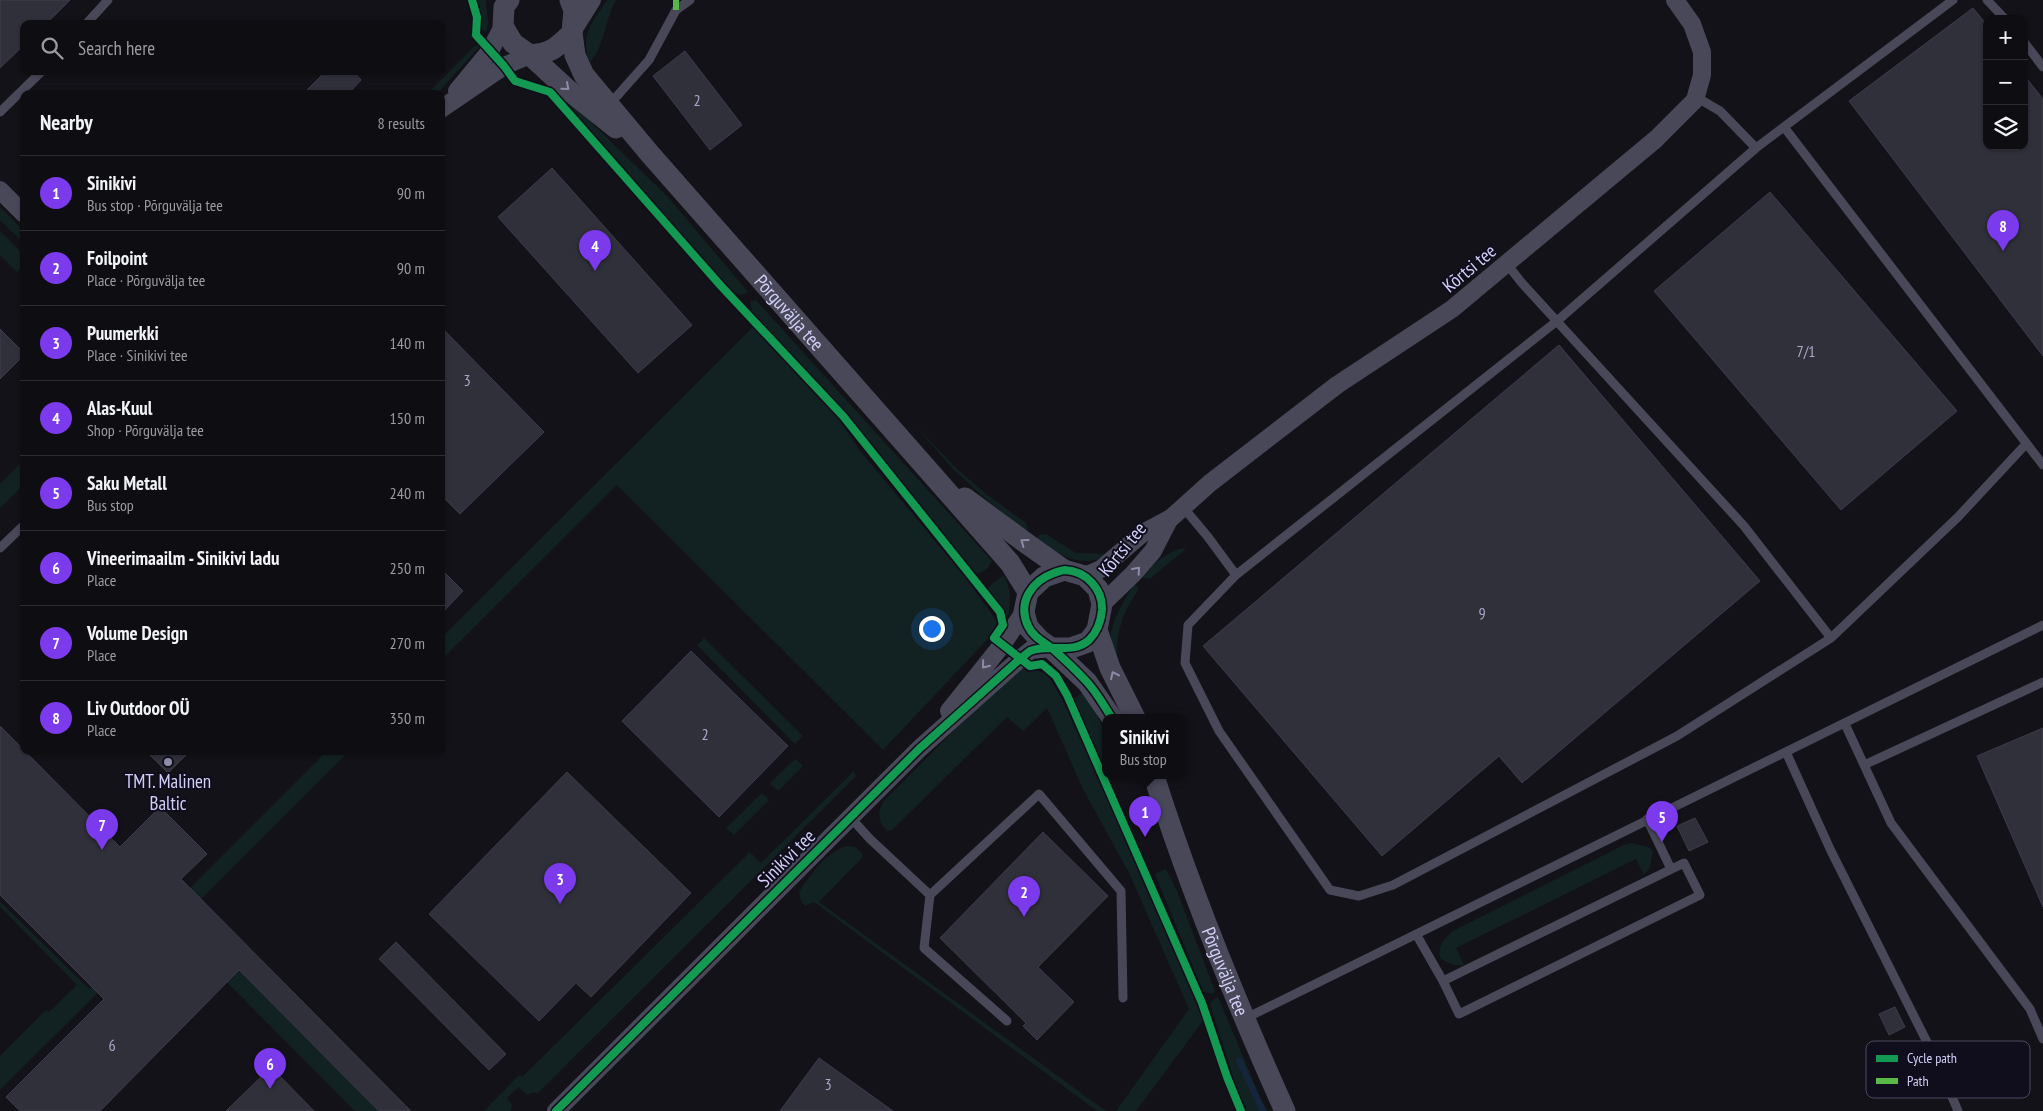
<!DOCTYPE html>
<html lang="en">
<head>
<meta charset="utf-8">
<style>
	:root { --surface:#0e0e12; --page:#1c1c20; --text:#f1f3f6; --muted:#9b9c9f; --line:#2e2e32; --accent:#7c3aed }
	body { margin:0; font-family:"PT Sans Narrow",sans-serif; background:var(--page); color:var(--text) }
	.controls { position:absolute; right:15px; top:15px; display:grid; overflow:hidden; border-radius:10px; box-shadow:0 1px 4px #0004 }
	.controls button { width:45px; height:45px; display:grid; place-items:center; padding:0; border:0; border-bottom:1px solid var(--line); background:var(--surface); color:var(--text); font:25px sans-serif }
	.you { position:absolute; left:931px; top:628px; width:18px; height:18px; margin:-12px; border:4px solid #fff; border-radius:50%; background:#1a73e8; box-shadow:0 0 0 8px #1a73e833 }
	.badge { display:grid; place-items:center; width:32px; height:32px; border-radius:50%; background:var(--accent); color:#fff; font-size:16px; font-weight:700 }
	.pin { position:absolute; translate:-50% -41px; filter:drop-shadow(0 1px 2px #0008) }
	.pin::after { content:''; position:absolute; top:26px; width:18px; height:15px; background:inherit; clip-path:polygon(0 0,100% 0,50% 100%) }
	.popup { position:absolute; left:1102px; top:714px; width:85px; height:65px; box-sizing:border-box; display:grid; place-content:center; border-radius:10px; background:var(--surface); filter:drop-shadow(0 1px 4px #0005); font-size:16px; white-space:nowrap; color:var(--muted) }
	.popup b { font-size:19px; color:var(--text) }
	.popup::after { content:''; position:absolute; left:50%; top:100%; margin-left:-10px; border:10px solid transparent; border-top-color:var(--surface) }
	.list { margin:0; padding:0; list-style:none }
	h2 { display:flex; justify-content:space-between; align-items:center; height:65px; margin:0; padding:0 20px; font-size:21px }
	h2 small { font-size:16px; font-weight:400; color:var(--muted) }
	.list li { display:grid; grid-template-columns:32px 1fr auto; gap:15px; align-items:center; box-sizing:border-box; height:75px; padding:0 20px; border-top:1px solid var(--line) }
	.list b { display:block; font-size:19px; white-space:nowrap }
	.list p { margin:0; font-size:16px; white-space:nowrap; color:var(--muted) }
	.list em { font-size:16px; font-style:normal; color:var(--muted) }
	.icon { flex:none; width:28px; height:28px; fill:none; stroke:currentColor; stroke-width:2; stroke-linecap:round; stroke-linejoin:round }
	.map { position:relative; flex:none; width:2043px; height:1111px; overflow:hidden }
	.search { position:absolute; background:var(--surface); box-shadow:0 1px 4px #0004; left:20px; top:20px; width:425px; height:55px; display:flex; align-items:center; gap:12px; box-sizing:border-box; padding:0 18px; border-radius:10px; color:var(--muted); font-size:19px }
	.panel { position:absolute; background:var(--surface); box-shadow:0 1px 4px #0004; left:20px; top:90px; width:425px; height:665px; border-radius:10px }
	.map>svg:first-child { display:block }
	.green { fill:#122222 }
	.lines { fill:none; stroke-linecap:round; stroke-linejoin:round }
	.stream { stroke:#15263c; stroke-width:6 }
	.building { fill:#30303b; stroke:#3e3c4b }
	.service { stroke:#484859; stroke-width:9 }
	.minor { stroke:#484859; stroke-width:18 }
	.tertiary { stroke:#484859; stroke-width:21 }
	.quiet { stroke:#58b947; stroke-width:6; stroke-dasharray:12 6; stroke-linecap:butt }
	.cycleway-casing { stroke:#100e1c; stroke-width:11 }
	.cycleway { stroke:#139951; stroke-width:8 }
	.oneway { stroke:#8d8ca8 }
	.poi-dot { fill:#8f8eaa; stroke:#100e1c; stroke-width:2 }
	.labels { text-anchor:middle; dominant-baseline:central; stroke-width:4; stroke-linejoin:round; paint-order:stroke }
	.number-label { font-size:16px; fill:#aaa8c9 }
	.street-label { font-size:19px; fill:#d2d0f8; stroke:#100e1c }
	.poi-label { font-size:19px; fill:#d2d0f8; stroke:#100e1c }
	.key { fill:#100e1c; stroke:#4a485e; stroke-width:1 }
	.key-label { font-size:14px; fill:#d2d0f8 }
</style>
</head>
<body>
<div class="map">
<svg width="2043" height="1111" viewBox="0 0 2043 1111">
	<rect width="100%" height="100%" fill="#121218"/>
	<path class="green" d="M 475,0 L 486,0 L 488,24 L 486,33 L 482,29 L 481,14 Z
		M 607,0 L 616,0 C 605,19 605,46 590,62 C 579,36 592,22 607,0 Z
		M 476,45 L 480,46 L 437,94 L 427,94 Z
		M 567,99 L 668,197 L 748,292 L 741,295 L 729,290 L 570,106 L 566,100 Z
		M 0,207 L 24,231 L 24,243 L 0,220 Z
		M 0,231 L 24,255 L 24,265 L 17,272 L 0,255 Z
		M 756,300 L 992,561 L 987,569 L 978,574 L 974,572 L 846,413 L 752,313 L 750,302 Z
		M 753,327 L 838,418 L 860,451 L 965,577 L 996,620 L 999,627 L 883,750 L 617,485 L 441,660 L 441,638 Z
		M 912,422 L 956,468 L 985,493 L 1026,523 L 1028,528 L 1026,532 L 980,494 L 953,469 Z
		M 24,460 L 24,485 L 0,508 L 0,484 Z
		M 1046,534 L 1076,553 L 1106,554 C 1084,572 1054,551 1034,540 L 1039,535 Z
		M 1183,548 L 1186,549 L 1151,578 L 1147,579 L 1141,577 C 1154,562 1165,554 1183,548 Z
		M 1004,575 C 1011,590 1011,601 1008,617 L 989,593 L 989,586 Z
		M 1134,584 L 1138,587 L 1138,590 C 1123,612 1116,632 1117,658 C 1115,654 1112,648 1111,643 C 1108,626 1125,599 1134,584 Z
		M 704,638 L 803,736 L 795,744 L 697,645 Z
		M 1017,667 L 1021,667 L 1029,673 L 1033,669 L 1047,674 L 1061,697 L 1133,852 L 1205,1018 L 1136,1111 L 1116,1111 L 1189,1009 L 1129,873 L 1083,789 L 1047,708 L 1023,731 L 1007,717 L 892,830 L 887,831 C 878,821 877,813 883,802 Z
		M 1085,691 L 1093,704 L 1106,737 L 1106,771 L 1072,700 Z
		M 327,751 L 349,751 L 184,916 L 379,1111 L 355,1111 L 168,923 L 0,1090 L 0,1056 L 46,1010 L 49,1012 L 77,985 L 0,907 L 0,901 L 89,989 Z
		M 795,759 L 803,766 L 778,791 L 770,783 Z
		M 854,771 L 856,776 L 537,1094 L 534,1092 L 527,1095 L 518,1087 L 507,1098 L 512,1105 L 511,1111 L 484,1111 L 519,1075 L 522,1077 L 750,852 L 761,863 Z
		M 762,793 L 769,800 L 734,835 L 726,828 Z
		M 1631,843 L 1648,847 L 1653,851 L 1650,868 L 1644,875 L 1636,859 L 1456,948 L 1464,965 L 1453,965 L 1441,959 C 1436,947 1444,939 1453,931 L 1624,845 Z
		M 847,846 L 855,847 L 862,853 L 862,858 L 819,902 L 1106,1111 L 1097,1111 L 814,902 L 805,906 L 801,901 L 799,892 C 810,875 827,851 847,846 Z
		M 1166,869 L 1177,891 L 1215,991 L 1212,994 L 1204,992 L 1197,977 L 1155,874 Z
		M 1218,997 L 1261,1099 L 1268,1111 L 1247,1111 L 1236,1086 L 1210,1004 L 1213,1000 Z"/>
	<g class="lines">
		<path class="stream" d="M 1239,1060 L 1263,1111"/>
	</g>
	<path class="building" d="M 0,0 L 70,0 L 46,24 L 24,24 L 24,45 L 0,68 Z
		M 1973,8 L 1987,25 L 1987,146 L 2024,146 L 2024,75 L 2043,99 L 2043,356 L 1849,101 Z
		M 685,51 L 742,125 L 710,150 L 653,76 Z
		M 326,71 L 353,71 L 361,80 L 348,94 L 303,94 Z
		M 552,168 L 692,325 L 638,373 L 498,217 Z
		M 1770,192 L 1957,411 L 1841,510 L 1654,291 Z
		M 441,327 L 544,432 L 460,514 L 441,495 Z
		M 0,329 L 24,353 L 24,355 L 0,379 Z
		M 1559,345 L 1760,581 L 1522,783 L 1499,756 L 1382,856 L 1203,646 Z
		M 441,569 L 463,591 L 441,614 Z
		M 691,651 L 788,746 L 719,817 L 622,721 Z
		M 0,726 L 120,847 L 160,807 L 207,854 L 181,879 L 411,1111 L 379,1111 L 239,970 L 100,1111 L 20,1111 L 6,1097 L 104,999 L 0,895 Z
		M 2043,728 L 2043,907 L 1977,756 Z
		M 146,751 L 190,751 L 168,773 Z
		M 567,772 L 691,893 L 591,997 L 576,983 L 539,1021 L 429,914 Z
		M 1695,818 L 1708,842 L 1689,851 L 1677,826 Z
		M 1043,832 L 1108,896 L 1038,967 L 1074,1002 L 1037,1040 L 1023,1026 L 1026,1023 L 940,938 Z
		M 396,942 L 506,1054 L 489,1070 L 379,959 Z
		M 1895,1007 L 1905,1027 L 1889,1035 L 1879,1014 Z
		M 819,1058 L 893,1111 L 780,1111 Z
		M 271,1067 L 314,1111 L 226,1111 Z"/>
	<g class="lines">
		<path class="service" d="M 1953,0 L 1756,148 L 1557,321 L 1236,575 L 1188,625 L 1185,663 L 1219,731 L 1330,890 L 1359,896 L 1393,885 L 1677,736 L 1831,638 L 1958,517 L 2026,444
			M 1987,0 L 2005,19
			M 86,24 L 108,0
			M 2024,42 L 2043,67
			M 1696,97 L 1720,111 L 1756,148
			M 609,105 L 649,60 L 676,10 L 690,0
			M 0,112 L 42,71
			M 1784,127 L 2043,465
			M 1507,264 L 1521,282 L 1744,526 L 1831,638
			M 1183,507 L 1208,537 L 1236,575
			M 0,548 L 24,525
			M 1845,724 L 1891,823 L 2030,1009 L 2043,1039
			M 1786,752 L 1831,851 L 1939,1066 L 1958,1111
			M 1864,765 L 2043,682
			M 850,817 L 870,839 L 930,895 L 1039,794 L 1121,891 L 1123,998
			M 1647,819 L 1671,869
			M 1684,863 L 1700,895 L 1459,1014 L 1443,981 Z
			M 930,895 L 924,948 L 1007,1021
			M 1416,934 L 1443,981
			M 1244,1019 L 2043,625"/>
		<path class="minor" d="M 572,32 L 592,0
			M 457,91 L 490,51 L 503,26
			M 441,109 L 504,66 L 530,55
			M 0,190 L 24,214
			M 1085,576 L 1101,569 L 1143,533 L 1171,518 L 1210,483 L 1337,385 L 1452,309 L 1656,139 L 1695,100 L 1702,75 L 1702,52 L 1692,24 L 1675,0
			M 1102,604 L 1133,574 L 1153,551 L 1170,518
			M 949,711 L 1002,645 L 1024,612
			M 556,1111 L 919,749 L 1021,658 L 1031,650 L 1051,648"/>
		<g class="tertiary">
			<path d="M 509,0 L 504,7 L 503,26 L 513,43 L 530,55 L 567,89 L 616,128"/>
			<path id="s1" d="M 570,0 L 574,10 L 572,33 L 575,55 L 584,75 L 650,154 L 1010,563 L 1028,592"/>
			<path d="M 530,55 C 552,53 556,48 572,33"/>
			<path d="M 965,498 L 1026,543 L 1064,570"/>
			<path d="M 1097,630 L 1110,668 L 1135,718"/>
			<path d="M 1051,648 L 1071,648 L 1088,642 L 1097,630 L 1102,604 L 1098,589 L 1085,576 L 1064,570 L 1044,577 L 1028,592 L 1024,612 L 1028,627 L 1040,640 L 1051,648 L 1087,682 L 1112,718"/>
			<path id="s2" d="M 1154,776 C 1190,890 1236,1002 1285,1111"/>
		</g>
		<path class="quiet" d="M 676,0 L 676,10"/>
		<g class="cycleway-casing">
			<path id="cycleway" d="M 472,0 L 477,17 L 476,35 L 504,66 L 515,81 L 550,92 L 721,286 L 843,416 L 1000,612 L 1003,625 L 994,638 L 1030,666 L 1042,664 L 1056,676 L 1067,695 L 1202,1003 L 1227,1077 L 1241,1111
				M 556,1111 L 919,749 L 1021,658 C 1024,656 1027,653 1030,651 C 1048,643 1073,655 1089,640 C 1097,632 1101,621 1102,610 C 1103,589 1086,571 1065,570 C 1062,570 1057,572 1054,573 C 1032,581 1017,602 1028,626 C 1033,637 1044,642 1053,649 C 1064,659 1076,670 1086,681 C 1096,691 1104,706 1112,718"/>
		</g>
		<use href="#cycleway" class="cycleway"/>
	</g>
	<defs><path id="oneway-chevron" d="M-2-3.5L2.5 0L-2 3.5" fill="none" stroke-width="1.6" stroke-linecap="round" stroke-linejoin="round" transform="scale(1.25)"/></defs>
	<g class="oneway">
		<use href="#oneway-chevron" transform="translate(566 87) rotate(41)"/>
		<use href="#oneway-chevron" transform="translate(1024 542) rotate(-144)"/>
		<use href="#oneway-chevron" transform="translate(1137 570) rotate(-49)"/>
		<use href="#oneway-chevron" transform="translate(985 665) rotate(129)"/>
		<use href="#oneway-chevron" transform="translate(1114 675) rotate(-115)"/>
	</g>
	<circle class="poi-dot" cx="168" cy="762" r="5"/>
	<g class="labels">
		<g class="number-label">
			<text x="697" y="100">2</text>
			<text x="1806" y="351">7/1</text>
			<text x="467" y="380">3</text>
			<text x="1482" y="613">9</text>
			<text x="705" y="734">2</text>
			<text x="112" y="1045">6</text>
			<text x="828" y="1084">3</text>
		</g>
		<g class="street-label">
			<text transform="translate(1469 268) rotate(-40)">Kõrtsi tee</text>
			<text stroke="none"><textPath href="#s1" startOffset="392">Põrguvälja tee</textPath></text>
			<text transform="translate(1122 549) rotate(-51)">Kõrtsi tee</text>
			<text transform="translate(786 858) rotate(-45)">Sinikivi tee</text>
			<text stroke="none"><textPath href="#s2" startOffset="208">Põrguvälja tee</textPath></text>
		</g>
		<g class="poi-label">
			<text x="168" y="781">TMT. Malinen<tspan x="168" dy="22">Baltic</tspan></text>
		</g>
	</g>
	<rect x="1866" y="1041" width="164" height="57" rx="8" class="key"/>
	<rect x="1876" y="1055" width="22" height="7" fill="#139951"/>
	<rect x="1876" y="1078" width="22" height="6" fill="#58b947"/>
	<g class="key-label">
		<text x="1907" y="1063">Cycle path</text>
		<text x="1907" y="1086">Path</text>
	</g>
</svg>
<div class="controls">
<button>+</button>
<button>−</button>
<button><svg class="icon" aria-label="layers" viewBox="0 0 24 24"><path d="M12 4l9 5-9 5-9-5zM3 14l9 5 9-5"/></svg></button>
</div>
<div class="you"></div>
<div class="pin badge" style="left:1145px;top:837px">1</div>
<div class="popup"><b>Sinikivi</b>Bus stop</div>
<div class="pin badge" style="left:1024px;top:917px">2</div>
<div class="pin badge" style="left:560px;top:904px">3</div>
<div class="pin badge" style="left:595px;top:271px">4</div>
<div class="pin badge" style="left:1662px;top:842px">5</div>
<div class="pin badge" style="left:270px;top:1089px">6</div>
<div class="pin badge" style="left:102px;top:850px">7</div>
<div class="pin badge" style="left:2003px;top:251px">8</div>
<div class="search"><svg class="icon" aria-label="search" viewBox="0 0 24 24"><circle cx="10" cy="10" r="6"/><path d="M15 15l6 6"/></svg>Search here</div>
<section class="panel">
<h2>Nearby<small>8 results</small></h2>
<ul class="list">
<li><span class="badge">1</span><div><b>Sinikivi</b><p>Bus stop · Põrguvälja tee</p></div><em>90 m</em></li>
<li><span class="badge">2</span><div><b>Foilpoint</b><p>Place · Põrguvälja tee</p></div><em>90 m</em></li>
<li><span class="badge">3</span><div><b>Puumerkki</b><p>Place · Sinikivi tee</p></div><em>140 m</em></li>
<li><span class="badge">4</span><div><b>Alas-Kuul</b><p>Shop · Põrguvälja tee</p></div><em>150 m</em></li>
<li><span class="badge">5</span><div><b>Saku Metall</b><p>Bus stop</p></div><em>240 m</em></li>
<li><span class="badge">6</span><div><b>Vineerimaailm - Sinikivi ladu</b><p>Place</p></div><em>250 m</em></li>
<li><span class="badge">7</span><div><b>Volume Design</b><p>Place</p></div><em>270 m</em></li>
<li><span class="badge">8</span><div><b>Liv Outdoor OÜ</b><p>Place</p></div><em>350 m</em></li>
</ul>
</section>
</div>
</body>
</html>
